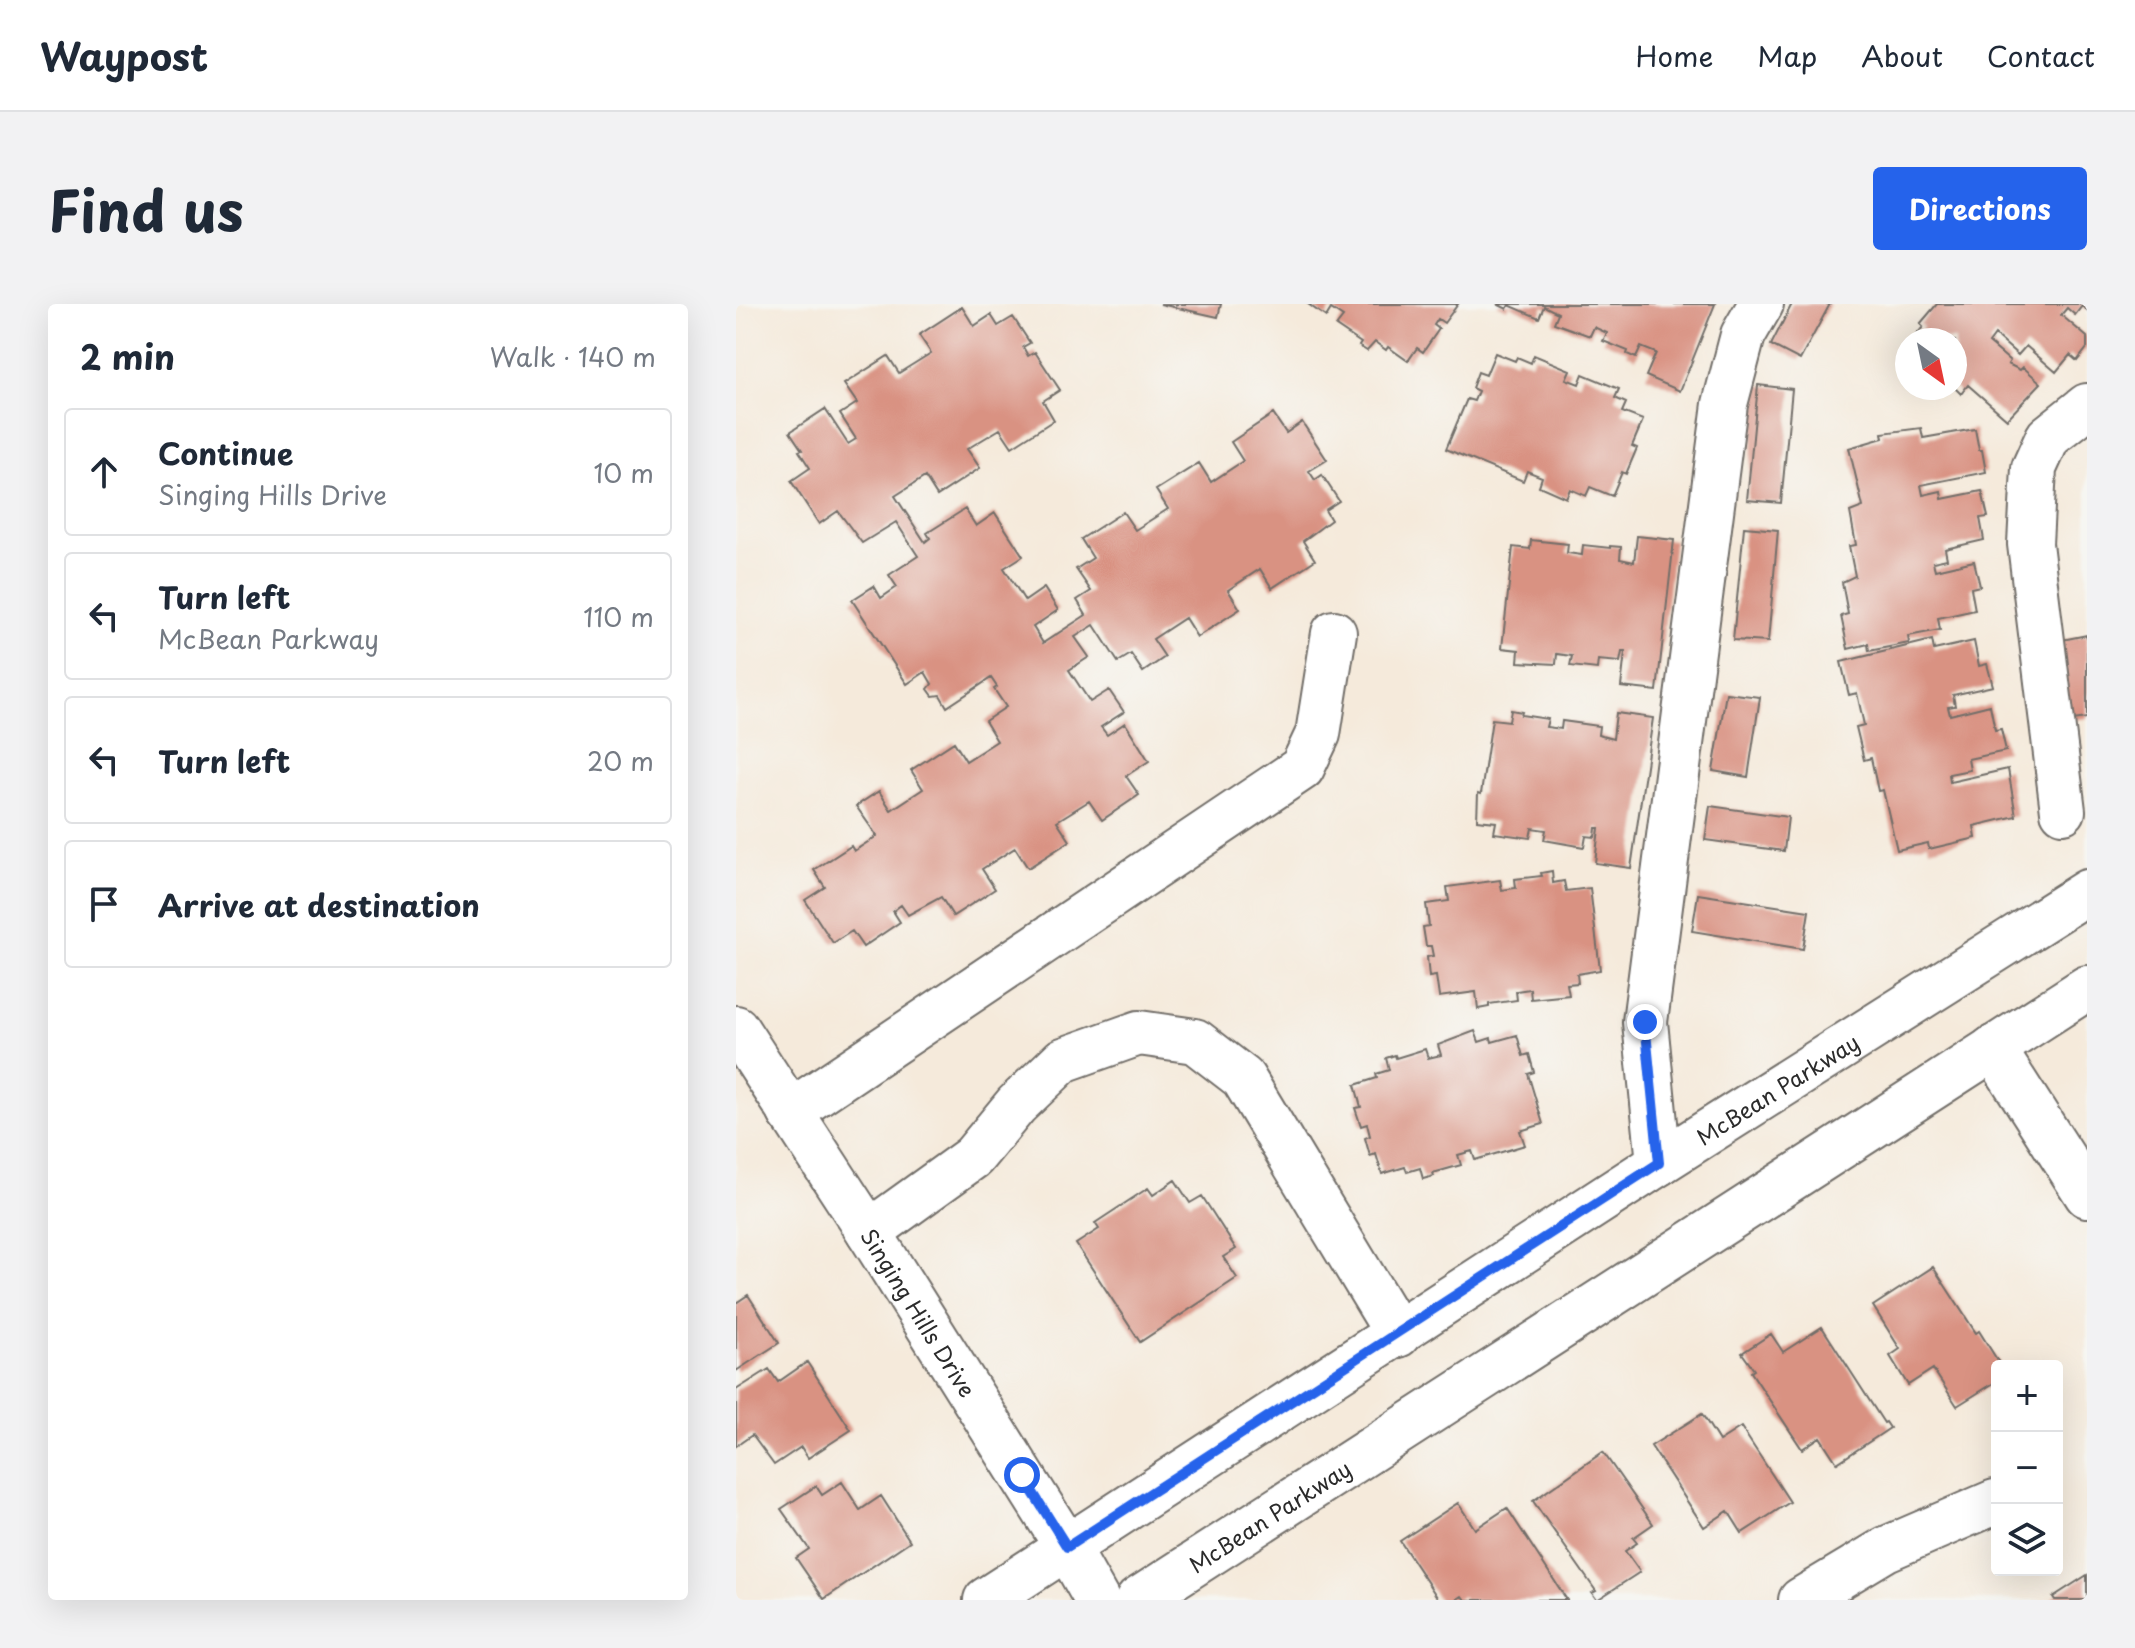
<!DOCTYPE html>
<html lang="en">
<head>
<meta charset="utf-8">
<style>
	:root { --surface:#fff; --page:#f2f2f3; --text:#1f2937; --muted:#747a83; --line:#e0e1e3; --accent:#2563eb }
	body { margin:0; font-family:"Playpen Sans",sans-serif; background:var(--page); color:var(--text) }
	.controls { position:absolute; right:24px; bottom:24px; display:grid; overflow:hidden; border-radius:8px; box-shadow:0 8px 32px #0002 }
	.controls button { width:72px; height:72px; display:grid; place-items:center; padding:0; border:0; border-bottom:2px solid var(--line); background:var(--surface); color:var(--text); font:40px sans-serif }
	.compass { position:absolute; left:1159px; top:24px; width:72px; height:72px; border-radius:50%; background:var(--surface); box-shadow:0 8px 32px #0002; rotate:147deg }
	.stop { position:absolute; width:24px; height:24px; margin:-18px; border:6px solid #2563eb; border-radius:50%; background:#fff }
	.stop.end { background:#2563eb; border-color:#fff; box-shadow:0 2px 8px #0008 }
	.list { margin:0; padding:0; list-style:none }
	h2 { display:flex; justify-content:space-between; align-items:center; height:104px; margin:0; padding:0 32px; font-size:34px }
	h2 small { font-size:26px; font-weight:400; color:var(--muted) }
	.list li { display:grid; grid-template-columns:52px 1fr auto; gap:24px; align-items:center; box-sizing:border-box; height:128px; margin:0 16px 16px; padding:0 16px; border:2px solid var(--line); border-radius:8px }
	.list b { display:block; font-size:30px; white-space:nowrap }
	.list p { margin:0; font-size:26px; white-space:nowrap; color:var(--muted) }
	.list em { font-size:26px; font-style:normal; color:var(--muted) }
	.icon { flex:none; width:44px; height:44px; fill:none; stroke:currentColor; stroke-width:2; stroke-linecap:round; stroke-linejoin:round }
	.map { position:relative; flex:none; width:1351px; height:1296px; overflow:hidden; border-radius:8px }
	header { display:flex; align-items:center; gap:48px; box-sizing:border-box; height:112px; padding:0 40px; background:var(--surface); border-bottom:2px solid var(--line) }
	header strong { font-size:38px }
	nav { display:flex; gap:44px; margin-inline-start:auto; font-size:28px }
	.intro { display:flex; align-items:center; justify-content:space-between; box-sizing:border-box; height:192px; padding:0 48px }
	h1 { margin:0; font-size:56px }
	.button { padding:20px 36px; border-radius:8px; background:var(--accent); color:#fff; font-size:28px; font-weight:700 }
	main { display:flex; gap:48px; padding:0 48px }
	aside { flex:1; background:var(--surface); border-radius:8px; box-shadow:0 8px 32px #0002 }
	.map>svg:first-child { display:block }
	.building { fill:#d99282 }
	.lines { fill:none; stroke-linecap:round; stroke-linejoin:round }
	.minor-casing { stroke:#726e69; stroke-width:48 }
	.major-casing { stroke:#726e69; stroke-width:48 }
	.minor { stroke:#fff; stroke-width:44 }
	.major { stroke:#fff; stroke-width:44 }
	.route { stroke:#2563eb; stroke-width:10 }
	.labels { text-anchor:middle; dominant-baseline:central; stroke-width:8; stroke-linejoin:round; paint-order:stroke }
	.street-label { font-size:22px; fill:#2b2b2b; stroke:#f6f6f2 }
</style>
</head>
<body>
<header>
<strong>Waypost</strong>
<nav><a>Home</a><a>Map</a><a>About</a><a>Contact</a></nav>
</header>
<div class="intro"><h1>Find us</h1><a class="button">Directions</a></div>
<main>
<aside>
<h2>2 min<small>Walk · 140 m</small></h2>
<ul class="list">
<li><svg class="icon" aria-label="ahead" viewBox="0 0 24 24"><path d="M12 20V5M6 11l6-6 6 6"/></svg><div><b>Continue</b><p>Singing Hills Drive</p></div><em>10 m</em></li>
<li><svg class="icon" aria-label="left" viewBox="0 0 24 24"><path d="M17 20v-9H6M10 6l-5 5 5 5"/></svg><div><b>Turn left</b><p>McBean Parkway</p></div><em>110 m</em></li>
<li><svg class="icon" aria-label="left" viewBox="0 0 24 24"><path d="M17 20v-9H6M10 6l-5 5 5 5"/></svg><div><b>Turn left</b></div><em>20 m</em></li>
<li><svg class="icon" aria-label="arrive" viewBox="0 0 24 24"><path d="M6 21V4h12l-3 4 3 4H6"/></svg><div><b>Arrive at destination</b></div></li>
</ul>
</aside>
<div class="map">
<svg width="1351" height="1296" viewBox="0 0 1351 1296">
	<rect width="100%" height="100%" fill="#f6f6f2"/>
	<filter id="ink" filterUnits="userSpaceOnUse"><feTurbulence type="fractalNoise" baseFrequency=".0125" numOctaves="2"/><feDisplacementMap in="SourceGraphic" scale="16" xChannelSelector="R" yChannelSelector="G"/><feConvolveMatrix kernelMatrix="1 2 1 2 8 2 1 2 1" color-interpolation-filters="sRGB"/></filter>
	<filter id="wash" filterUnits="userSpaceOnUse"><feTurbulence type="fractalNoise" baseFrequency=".006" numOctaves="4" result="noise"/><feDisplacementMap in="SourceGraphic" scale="32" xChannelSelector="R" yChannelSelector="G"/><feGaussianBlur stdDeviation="1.8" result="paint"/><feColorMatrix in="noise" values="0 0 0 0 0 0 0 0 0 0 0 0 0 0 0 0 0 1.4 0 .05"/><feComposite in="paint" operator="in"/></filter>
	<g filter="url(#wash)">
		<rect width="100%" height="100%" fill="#f5eadb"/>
		<g id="blocks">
			<path class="building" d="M 424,0 L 485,0 L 482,13 Z
				M 572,0 L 722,0 L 708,19 L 702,15 L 698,21 L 703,25 L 687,48 L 681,44 L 672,57 L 652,43 L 650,46 L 639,38 L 631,47 L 623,42 L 625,39 L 600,22 L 607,13 L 595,5 L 590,13 Z
				M 761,0 L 979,0 L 944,87 L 910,72 L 920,49 L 905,43 L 900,54 L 891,50 L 892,47 L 867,37 L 871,29 L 858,23 L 854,32 L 818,19 L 822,9 L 808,2 L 803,14 L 773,1 L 771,5 Z
				M 1056,0 L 1094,0 L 1064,56 L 1035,41 Z
				M 1201,0 L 1351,0 L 1351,6 L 1346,2 L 1339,11 L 1331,4 L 1325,11 L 1351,33 L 1351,44 L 1341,57 L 1334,51 L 1320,68 L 1290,42 L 1282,51 L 1259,31 L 1253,39 L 1274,57 L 1272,60 L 1284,66 L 1287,63 L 1305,79 L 1271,115 L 1232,81 L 1225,90 L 1219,84 L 1219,36 L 1176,36 L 1187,23 L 1184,20 Z
				M 226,3 L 238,22 L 255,11 L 262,22 L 277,13 L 294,39 L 287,43 L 292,52 L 299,48 L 324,86 L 307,97 L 318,116 L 276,143 L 264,125 L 231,145 L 244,164 L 201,192 L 189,173 L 159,192 L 189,238 L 194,234 L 191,229 L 229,205 L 240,222 L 259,209 L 287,252 L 268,264 L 289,297 L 308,284 L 322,306 L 297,323 L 307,339 L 350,311 L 341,296 L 355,287 L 340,265 L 357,254 L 345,235 L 387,208 L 399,226 L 432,205 L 420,186 L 463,159 L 475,178 L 507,157 L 495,138 L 537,110 L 550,129 L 566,118 L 591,156 L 573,167 L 579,176 L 586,171 L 603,197 L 589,206 L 595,216 L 567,237 L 579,256 L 536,284 L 524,265 L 492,286 L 504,305 L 461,333 L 449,314 L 417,335 L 429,353 L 407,368 L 395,350 L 382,358 L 358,321 L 339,333 L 353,353 L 333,366 L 354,398 L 373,386 L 388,408 L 365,423 L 371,431 L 389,419 L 413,457 L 390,472 L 403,491 L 366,516 L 353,497 L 321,517 L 334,537 L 292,564 L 279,544 L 246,565 L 259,585 L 217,612 L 205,593 L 172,611 L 165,601 L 157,607 L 164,618 L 127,643 L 116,627 L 97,639 L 69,596 L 89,583 L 78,566 L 115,542 L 118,547 L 141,532 L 120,502 L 143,487 L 155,506 L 187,485 L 175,466 L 218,438 L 230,457 L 261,437 L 249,417 L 270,403 L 258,385 L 261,383 L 255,374 L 211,403 L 204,391 L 197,392 L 192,385 L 196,380 L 189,368 L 171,380 L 116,296 L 138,282 L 145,294 L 161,283 L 153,271 L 182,252 L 160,218 L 126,239 L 102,207 L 83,220 L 55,177 L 74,164 L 63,147 L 66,146 L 54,128 L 89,105 L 112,140 L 120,135 L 104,110 L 121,99 L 108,80 L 152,52 L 163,69 L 195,49 L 183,31 Z
				M 759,49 L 779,57 L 781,53 L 795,59 L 798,51 L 834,66 L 830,75 L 843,80 L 847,70 L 883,85 L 879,94 L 890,99 L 886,108 L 907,116 L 896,142 L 901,144 L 890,170 L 886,168 L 876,192 L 854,183 L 850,192 L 834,185 L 830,194 L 803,182 L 806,173 L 791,167 L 787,177 L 710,145 L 731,95 L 738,97 L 742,87 L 736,84 L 742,68 L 750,71 Z
				M 1022,81 L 1056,85 L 1045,199 L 1011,196 Z
				M 1185,124 L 1187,134 L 1239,125 L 1243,146 L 1246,146 L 1250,168 L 1185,181 L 1187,191 L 1205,187 L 1206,195 L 1246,187 L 1252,213 L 1244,214 L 1248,236 L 1209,245 L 1211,255 L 1197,258 L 1199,266 L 1238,257 L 1244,282 L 1235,284 L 1239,306 L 1202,314 L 1204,326 L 1172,332 L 1173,339 L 1133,347 L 1132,340 L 1112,345 L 1105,312 L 1112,310 L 1106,278 L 1119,272 L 1113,242 L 1120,241 L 1114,208 L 1127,203 L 1113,144 L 1147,134 L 1146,129 Z
				M 1008,223 L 1042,226 L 1032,338 L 997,336 Z
				M 901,232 L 938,236 L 921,387 L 885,383 L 889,348 L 886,348 L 884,358 L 862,356 L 861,365 L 834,362 L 836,352 L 821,350 L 820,360 L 782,358 L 783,346 L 766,344 L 777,243 L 794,245 L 795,236 L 832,240 L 831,249 L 846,251 L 847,241 L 874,244 L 874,242 L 885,243 L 884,255 L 898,258 Z
				M 1351,331 L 1351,414 L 1330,417 L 1316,338 Z
				M 1196,336 L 1198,346 L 1238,337 L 1243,362 L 1251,360 L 1257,382 L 1217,391 L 1219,402 L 1212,403 L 1214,411 L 1254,401 L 1259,426 L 1265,425 L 1270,447 L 1232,455 L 1234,466 L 1213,470 L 1214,478 L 1272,465 L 1280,512 L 1238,522 L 1240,534 L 1193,545 L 1192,539 L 1161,546 L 1147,486 L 1142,487 L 1135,454 L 1128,456 L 1120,423 L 1128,421 L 1121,389 L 1113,391 L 1105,358 Z
				M 990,389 L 1024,393 L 1012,473 L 977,467 Z
				M 775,406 L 786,408 L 785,411 L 812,415 L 810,423 L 825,425 L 826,417 L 863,422 L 862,431 L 877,435 L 880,409 L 917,414 L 895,564 L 859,559 L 863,524 L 860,524 L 859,533 L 850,532 L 848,543 L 808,536 L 810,526 L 796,524 L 794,534 L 758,529 L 760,518 L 741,516 L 742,489 L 745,490 L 756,415 L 773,417 Z
				M 974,502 L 1052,513 L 1048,547 L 969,536 Z
				M 816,567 L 817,579 L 828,577 L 830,587 L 854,584 L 864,666 L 841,670 L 842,679 L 831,680 L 833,691 L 795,695 L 794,685 L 780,687 L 781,696 L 753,700 L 753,703 L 742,705 L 740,688 L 703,693 L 700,672 L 693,673 L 691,653 L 697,652 L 695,642 L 690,642 L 687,623 L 693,622 L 690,600 L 713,597 L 711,583 L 764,576 L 766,586 L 780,584 L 779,575 L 806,572 L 805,569 Z
				M 962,590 L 1073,607 L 1067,645 L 956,627 Z
				M 739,727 L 743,738 L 755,734 L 756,738 L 781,731 L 787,752 L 793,750 L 798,768 L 792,770 L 807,820 L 784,827 L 789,841 L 739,856 L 736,847 L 722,851 L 725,861 L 697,869 L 698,872 L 687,875 L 684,864 L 671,868 L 669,863 L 646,870 L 640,850 L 634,852 L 629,834 L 634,832 L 631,820 L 625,822 L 619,804 L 625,803 L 619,781 L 641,774 L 640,770 L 653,766 L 650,754 L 659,751 L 660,754 L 689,745 L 692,754 L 705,751 L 702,741 Z
				M 439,876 L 454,899 L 466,892 L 500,945 L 487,953 L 501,974 L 404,1038 L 340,940 L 363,925 L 359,919 L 412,884 L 417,891 Z
				M 1197,963 L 1240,1029 L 1243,1027 L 1265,1062 L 1261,1062 L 1261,1077 L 1221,1102 L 1197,1065 L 1172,1081 L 1154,1052 L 1164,1045 L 1137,1002 Z
				M 12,991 L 43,1039 L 0,1067 L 0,999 Z
				M 1086,1023 L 1148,1119 L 1150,1118 L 1154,1124 L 1101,1159 L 1084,1133 L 1066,1145 L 1015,1068 L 1018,1066 L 1006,1049 L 1035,1030 L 1047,1048 Z
				M 71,1058 L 115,1126 L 72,1154 L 65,1143 L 38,1161 L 16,1131 L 0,1142 L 0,1086 L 33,1065 L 42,1078 Z
				M 966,1110 L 983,1137 L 1005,1123 L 1054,1198 L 1006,1229 L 992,1207 L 968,1223 L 915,1142 Z
				M 867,1148 L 917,1220 L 897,1234 L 901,1239 L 889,1247 L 904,1268 L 861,1296 L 856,1289 L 860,1287 L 797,1197 Z
				M 106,1178 L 124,1206 L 145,1192 L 174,1237 L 88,1295 L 60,1254 L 73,1245 L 45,1205 L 80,1182 L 86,1191 Z
				M 722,1199 L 739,1225 L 771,1204 L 831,1296 L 729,1296 L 726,1292 L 720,1296 L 703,1296 L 664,1237 Z
				M 1351,1271 L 1351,1296 L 1319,1296 L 1317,1293 Z"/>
		</g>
	</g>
	<g filter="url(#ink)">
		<use href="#blocks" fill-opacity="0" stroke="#726e69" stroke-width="2"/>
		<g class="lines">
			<g class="minor-casing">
				<g id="minor">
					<path d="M 1327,507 L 1294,240 L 1298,164 L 1312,133 L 1351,102"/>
					<path id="s1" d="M 0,724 L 133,928 L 331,1243 L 361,1296"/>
					<path d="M 1257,744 L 1351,891"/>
					<path d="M 54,808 L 566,464 L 582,430 L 598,329"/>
					<path d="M 923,859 L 909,718 L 989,100 L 1007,31 L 1025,0"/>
					<path d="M 133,928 L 237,853 L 280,801 L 327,756 L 403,729 L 459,737 L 507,774 L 662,1031"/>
					<path d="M 1065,1296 L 1150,1245 L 1259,1198"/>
				</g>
			</g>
			<g class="major-casing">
				<g id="major">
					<path id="s2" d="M 250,1296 L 923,859 L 1351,588"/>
					<path id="s3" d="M 402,1296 L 1351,684"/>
				</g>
			</g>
			<use href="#minor" class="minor"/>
			<use href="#major" class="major"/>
		</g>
	</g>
	<g class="lines" filter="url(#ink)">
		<path class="route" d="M 286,1171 L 331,1243 L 923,859 L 909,718"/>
	</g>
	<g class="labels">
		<g class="street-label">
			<text stroke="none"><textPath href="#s2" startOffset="942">McBean Parkway</textPath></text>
			<text stroke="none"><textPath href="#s1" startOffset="338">Singing Hills Drive</textPath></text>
			<text stroke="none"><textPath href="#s3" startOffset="156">McBean Parkway</textPath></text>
		</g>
	</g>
</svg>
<div class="controls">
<button>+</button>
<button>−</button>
<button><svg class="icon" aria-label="layers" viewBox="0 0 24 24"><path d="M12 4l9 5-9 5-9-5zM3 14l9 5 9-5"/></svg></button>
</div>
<svg class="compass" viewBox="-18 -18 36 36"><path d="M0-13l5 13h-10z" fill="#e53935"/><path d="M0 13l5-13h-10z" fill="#747a83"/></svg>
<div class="stop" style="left:286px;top:1171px"></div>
<div class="stop end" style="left:909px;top:718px"></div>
</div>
</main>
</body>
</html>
